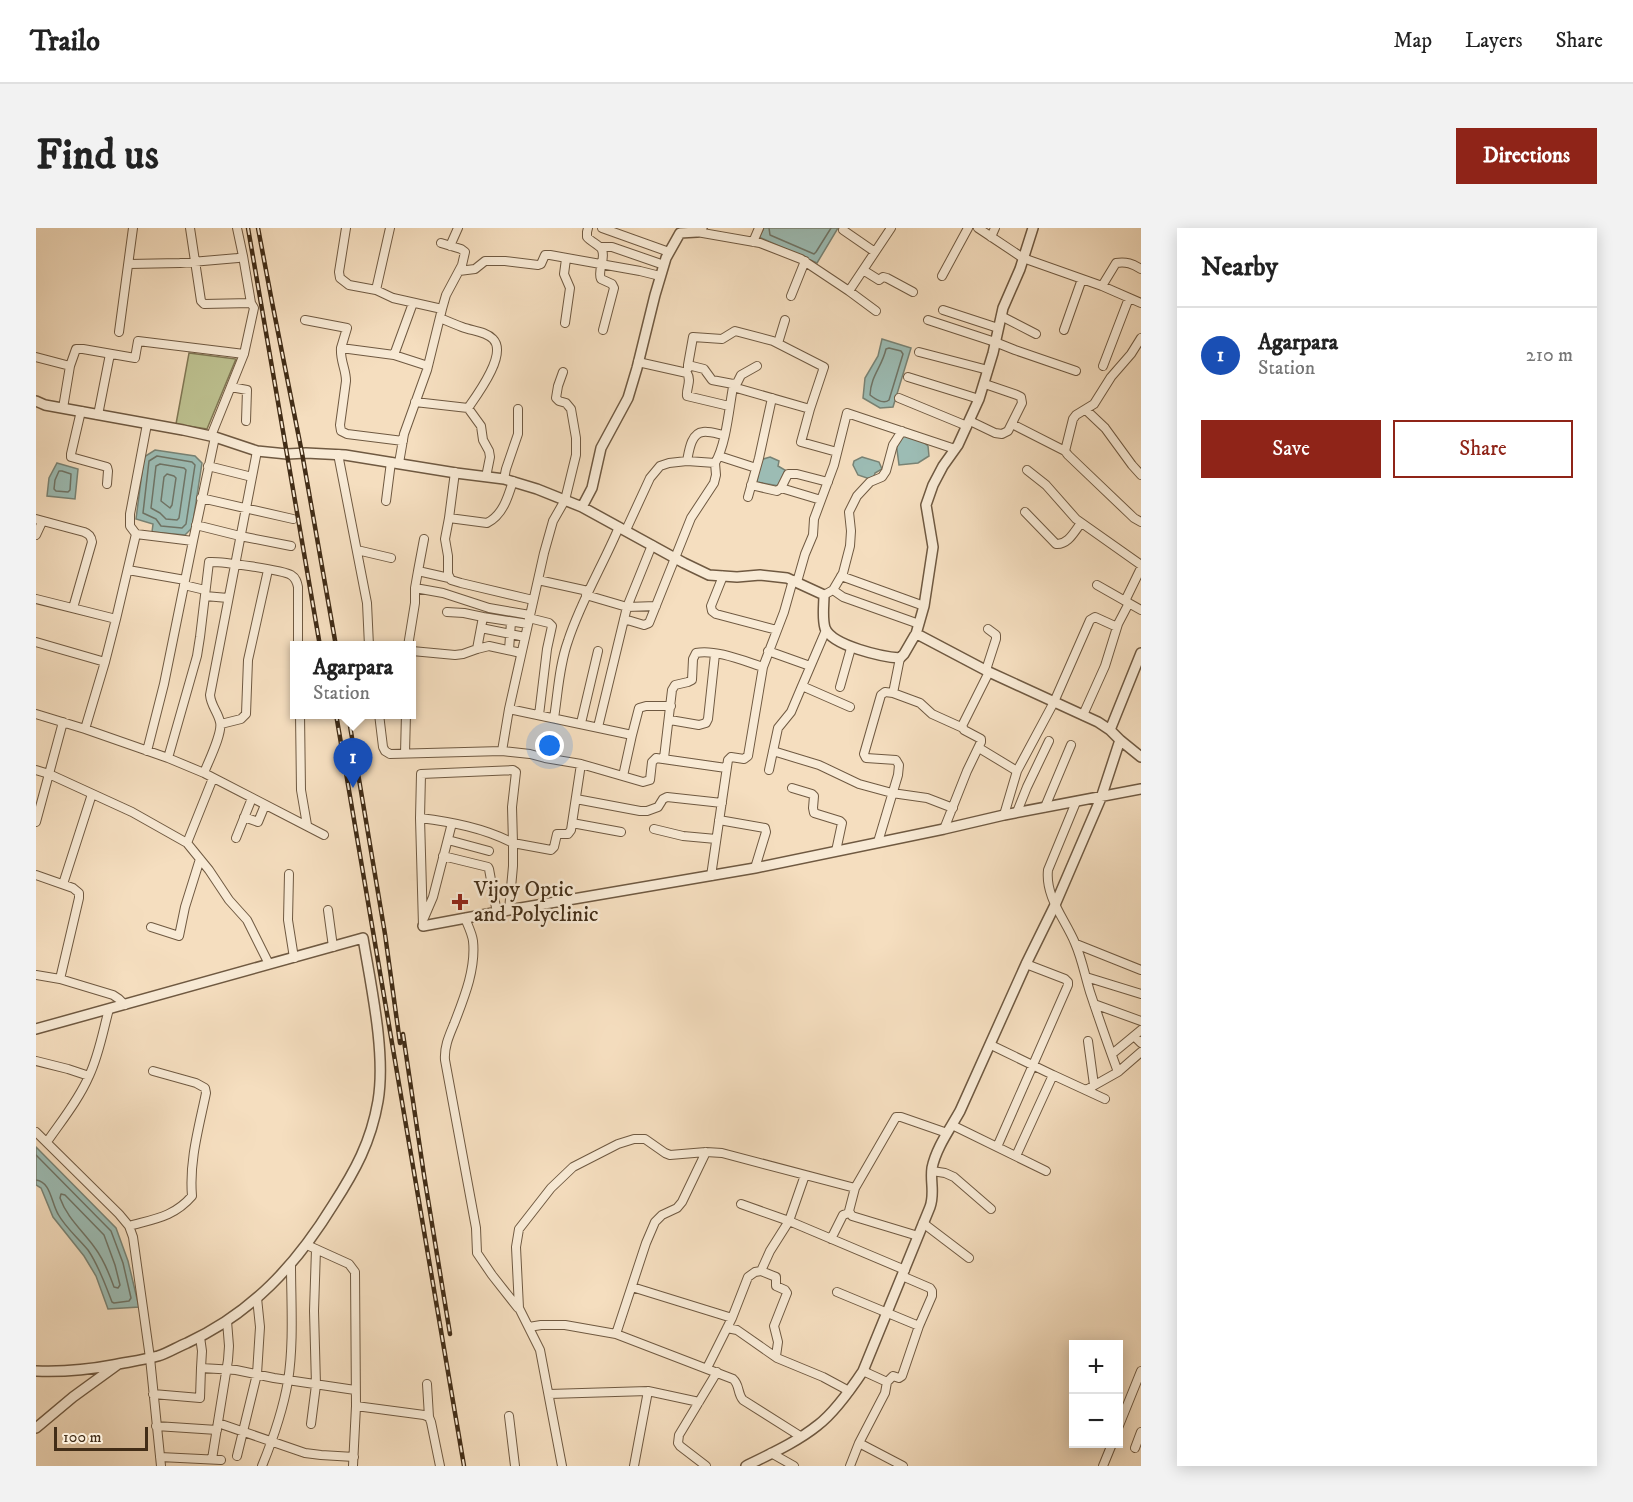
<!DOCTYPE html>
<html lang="en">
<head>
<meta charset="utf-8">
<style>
	:root { --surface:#fff; --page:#f2f2f2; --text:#222; --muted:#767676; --line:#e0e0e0; --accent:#8f2418 }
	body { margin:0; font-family:"IM FELL DW Pica",serif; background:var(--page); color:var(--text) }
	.controls { position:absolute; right:18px; bottom:18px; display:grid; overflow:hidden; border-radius:0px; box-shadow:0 3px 15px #0003 }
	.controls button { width:54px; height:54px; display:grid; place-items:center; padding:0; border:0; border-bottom:2px solid var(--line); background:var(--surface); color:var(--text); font:30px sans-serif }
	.scale { position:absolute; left:18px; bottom:15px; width:94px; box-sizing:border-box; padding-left:6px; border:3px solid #422d17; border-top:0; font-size:16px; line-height:21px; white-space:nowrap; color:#422d17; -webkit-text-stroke:4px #f8ead5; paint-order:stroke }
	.you { position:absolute; left:514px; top:518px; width:21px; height:21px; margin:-15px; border:4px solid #fff; border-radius:50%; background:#1a73e8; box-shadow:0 0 0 9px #1a73e833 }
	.badge { display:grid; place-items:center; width:39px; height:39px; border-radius:50%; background:var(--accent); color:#fff; font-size:20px; font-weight:700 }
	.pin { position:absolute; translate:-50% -50px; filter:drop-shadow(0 2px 3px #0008) }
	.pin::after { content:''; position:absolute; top:32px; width:21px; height:18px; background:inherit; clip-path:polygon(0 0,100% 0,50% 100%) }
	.popup { position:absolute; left:254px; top:413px; width:126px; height:78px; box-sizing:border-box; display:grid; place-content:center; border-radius:0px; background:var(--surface); filter:drop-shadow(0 2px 4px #0005); font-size:20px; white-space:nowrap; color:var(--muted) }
	.popup b { font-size:22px; color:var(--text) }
	.popup::after { content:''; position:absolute; left:50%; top:100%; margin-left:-12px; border:12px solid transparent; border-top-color:var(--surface) }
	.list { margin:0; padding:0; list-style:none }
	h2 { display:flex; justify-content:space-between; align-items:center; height:78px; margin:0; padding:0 24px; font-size:26px }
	h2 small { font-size:20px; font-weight:400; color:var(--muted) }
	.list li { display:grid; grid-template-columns:39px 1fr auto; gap:18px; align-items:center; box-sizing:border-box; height:96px; padding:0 24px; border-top:2px solid var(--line) }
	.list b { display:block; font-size:22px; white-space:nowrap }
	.list p { margin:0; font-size:20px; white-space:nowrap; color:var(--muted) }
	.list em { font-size:20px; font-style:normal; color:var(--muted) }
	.actions { display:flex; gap:12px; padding:18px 24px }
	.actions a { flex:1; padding:14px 0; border:2px solid var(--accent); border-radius:0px; text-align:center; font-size:21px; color:var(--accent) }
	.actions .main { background:var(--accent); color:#fff }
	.map { position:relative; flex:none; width:1105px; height:1238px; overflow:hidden; border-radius:0px }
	header { display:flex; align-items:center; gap:36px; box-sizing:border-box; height:84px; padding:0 30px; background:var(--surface); border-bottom:2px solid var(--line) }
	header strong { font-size:28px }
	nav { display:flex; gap:33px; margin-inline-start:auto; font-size:21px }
	.intro { display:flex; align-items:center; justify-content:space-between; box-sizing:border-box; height:144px; padding:0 36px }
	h1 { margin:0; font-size:42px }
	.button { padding:15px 27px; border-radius:0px; background:var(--accent); color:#fff; font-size:21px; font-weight:700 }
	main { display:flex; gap:36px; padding:0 36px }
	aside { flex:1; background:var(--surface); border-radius:0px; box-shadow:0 3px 15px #0003 }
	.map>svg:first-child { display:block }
	.green { fill:#bdc190; stroke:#807754; stroke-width:1.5 }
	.water { fill:#9cbcb4; stroke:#788375; stroke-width:1.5 }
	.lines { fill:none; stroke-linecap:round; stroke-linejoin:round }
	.shore { stroke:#6f7466; stroke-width:1.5 }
	.minor-casing { stroke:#6f5941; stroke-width:10 }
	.tertiary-casing { stroke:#6f5941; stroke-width:12 }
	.minor { stroke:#f8ead5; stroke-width:8 }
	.tertiary { stroke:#f8ead5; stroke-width:9 }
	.rail-casing { stroke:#422d17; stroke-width:4.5 }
	.rail { stroke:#f8ead5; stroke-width:2; stroke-dasharray:7; stroke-linecap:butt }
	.poi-dot { fill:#8f2418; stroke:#f8ead5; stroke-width:2 }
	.labels { text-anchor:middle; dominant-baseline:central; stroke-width:5; stroke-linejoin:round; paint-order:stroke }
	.poi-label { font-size:22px; fill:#422d17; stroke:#f8ead5; text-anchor:start }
</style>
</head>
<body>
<header>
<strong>Trailo</strong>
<nav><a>Map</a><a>Layers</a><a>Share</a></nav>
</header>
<div class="intro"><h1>Find us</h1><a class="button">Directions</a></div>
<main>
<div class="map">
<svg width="1105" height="1238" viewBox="0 0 1105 1238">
	<rect width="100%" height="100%" fill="#f5debf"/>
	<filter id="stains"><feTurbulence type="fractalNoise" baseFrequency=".00333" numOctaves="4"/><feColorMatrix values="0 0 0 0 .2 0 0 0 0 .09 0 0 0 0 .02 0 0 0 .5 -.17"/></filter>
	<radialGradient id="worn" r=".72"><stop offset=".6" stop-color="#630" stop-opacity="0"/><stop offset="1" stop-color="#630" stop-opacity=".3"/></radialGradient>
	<path class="green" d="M 153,125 L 200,131 L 171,201 L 140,196 Z"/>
	<path class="water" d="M 728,0 L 802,0 L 781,35 L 723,9 Z
		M 846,111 L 875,120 L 857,179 L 844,180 L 827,170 L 829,150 L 842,128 Z
		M 870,206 L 883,210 L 892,218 L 893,228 L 882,235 L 863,237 L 860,214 Z
		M 119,222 L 159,228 L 166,235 L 156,300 L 149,307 L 116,304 L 117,296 L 100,291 L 108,229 Z
		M 734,229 L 743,233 L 742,238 L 749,242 L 743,258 L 721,254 L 724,232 Z
		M 826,229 L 843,234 L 846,241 L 839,245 L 837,252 L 822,247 L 817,237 L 818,233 Z
		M 21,235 L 42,241 L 39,271 L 11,268 L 13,250 Z
		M 0,919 L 80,1000 L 92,1033 L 103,1079 L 72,1081 L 60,1048 L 48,1028 L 17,989 L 5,960 L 0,957 Z"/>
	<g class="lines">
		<path class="shore" d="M 733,0 L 734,7 L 778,26 L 780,24 L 795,0
			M 853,120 L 865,123 L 867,126 L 853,172 C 847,177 839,171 834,167 C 835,147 846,139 850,121 Z
			M 121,228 L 156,234 L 159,237 L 150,296 L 146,300 L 125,298 L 120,291 L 107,285 L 113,233 Z
			M 124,236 L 148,240 L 150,242 L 143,290 L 141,292 L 130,291 L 124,285 L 115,280 L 120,238 Z
			M 23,243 L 26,243 L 35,246 L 34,262 L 32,264 L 20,263 L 18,261 L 19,252 Z
			M 131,246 L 138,248 L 140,250 L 136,277 L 134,280 L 125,273 L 128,249 Z
			M 0,927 L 75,1003 L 87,1035 L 95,1070 L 93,1073 L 78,1075 L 76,1074 C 69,1056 63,1038 52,1022 C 42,1010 29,999 22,986 C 15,974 15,954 0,952
			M 25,966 L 29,967 L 68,1007 L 79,1037 L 84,1057 L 82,1060 L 78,1059 C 73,1045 68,1032 59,1020 C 47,1003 31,990 24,970 Z"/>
		<g class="minor-casing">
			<path id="minor" d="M 310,0 L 303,44 L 304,50 L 313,57 L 340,62 L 357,70 L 406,81
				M 552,0 L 551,4 L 551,9 C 555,14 564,17 566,22 C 570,32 561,42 565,51 L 576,56 L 578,60 L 567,102
				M 566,0 L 633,24
				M 942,0 L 987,30 L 1066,58 L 1105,75
				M 807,2 L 839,24
				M 661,4 L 724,15 L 765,31 L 813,63 L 855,0
				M 955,9 L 959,0
				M 717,14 L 723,0
				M 414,18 L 422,0
				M 564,19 L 576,19 L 628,37
				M 207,28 L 215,75
				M 93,36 L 144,35 L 202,30 L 207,28 L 201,0
				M 827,42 L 843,52 L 847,49 L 851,50 L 877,64
				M 423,43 L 439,41 L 449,33 L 469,33 L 502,37 L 505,36 L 509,27 L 514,27 L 604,43 L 624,48
				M 906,48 L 932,0
				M 1066,58 L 1080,35 C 1090,33 1097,36 1105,41
				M 340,62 L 354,0
				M 813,63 L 840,83
				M 755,68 L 769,33
				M 907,82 L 962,100
				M 965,88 L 1000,106
				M 269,92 L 311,100 L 305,120 L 358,127 L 392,138
				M 892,92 L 959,114 L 979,122 L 1040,143
				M 529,95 L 534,60 L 528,46 L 530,31
				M 1028,102 L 1046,51
				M 83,104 L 97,0
				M 1105,110 L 1095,126 L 1075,149 L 1058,176 L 1040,187 L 1037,191 L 1029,223 L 1032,227 L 1098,290 L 1105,294
				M 742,115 L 749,92
				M 305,120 C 304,133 310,141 310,153 L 304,197 L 305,203 L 311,206 L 367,213
				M 883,124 L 952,142
				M 358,127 L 377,75
				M 0,129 L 34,138
				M 602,134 L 651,145 C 656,153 650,160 651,168 L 693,178
				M 1067,138 L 1093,70
				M 652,140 L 652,137 L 668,141 L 676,152 L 697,156 L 701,155 L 705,147 L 721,138
				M 872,149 L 943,171
				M 195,159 L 211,162 L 210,193
				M 863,170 L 931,198
				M 379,174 L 432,180 C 441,167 472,126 457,111 C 449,103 436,103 426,99 C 418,96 411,93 404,90
				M 27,180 L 34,138 L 40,121 L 47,121 L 99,130 L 102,113 L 208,126 L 218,80 L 215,75 L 168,76 L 165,73 L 154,0
				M 432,180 L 445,198 L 447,212 L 453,223 L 454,229 L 450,249
				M 774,181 L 765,214 L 801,224
				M 1050,182 L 1069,200 L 1096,237 L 1105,247
				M 45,183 L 35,226 L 35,229 L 71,239 L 72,243 L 71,256
				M 62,187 L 74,126
				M 934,193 L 959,205 L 966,206 L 972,203 L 986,175 L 985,169 L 981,167 L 949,156
				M 976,196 L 1029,223
				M 175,208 L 208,126
				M 302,226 L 331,375 L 333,418
				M 683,228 L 720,240
				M 651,233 C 653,223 655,205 667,204 C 673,203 682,206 688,207
				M 363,235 L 368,206 L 391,142 L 406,81 L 410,67 L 426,37 L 429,24 L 425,21 L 405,15
				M 172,238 L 216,249
				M 991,242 L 1010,257 L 1040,291 L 1105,337
				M 468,251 L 470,241 L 482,206 L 482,181
				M 477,253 C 472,269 467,287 451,295 L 413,290 L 409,311 L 412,328 L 412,346 L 415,352 L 425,355 L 497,372
				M 715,257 L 741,263 L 745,260 L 752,246 L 761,246 L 792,254
				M 745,260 L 785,272
				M 712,269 L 723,230 L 736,170
				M 165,270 L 257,291
				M 350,273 L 355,234
				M 989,284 L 1020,316 C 1032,317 1038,304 1045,295
				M 413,290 L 419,244
				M 0,291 L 48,304 C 53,306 55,308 56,314 L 37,380
				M 160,297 L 204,308 L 255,318
				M 590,302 L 614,250 L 624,238 L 633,235 L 651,233 L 679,235 C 690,217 693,181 697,159 L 774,181 L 788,139 L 737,113 L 699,103 L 686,111 L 657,109 L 652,137
				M 100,306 L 157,313 L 179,209
				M 0,307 L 6,294
				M 321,322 L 355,330
				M 92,342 L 149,352
				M 382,343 L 388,311
				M 687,348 L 675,378 L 676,383 L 680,386 L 741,402
				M 805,348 L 888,378
				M 502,352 L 552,363
				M 761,354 L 769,326 L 777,307 L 778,291 L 798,237 L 811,185 L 919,221
				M 148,357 L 169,362
				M 1061,357 L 1105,382
				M 379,360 L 382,343 L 413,350
				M 797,362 L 807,369 L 883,396
				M 550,367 L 591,379 L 620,378
				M 788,367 L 797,362 L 807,345 L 814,318 L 815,303 L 813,284 L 821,268 L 834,254 L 846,249 L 850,243 L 857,217 L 866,203
				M 169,368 L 192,370
				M 0,371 L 80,391 L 69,434
				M 1089,373 L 1105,340
				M 411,384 L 428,385 L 447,389 L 441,421
				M 447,389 L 492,396
				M 493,390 L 513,395 L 516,398 L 511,421 L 503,487
				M 80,391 L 100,306 L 94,298 L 94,286 L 111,196
				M 588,391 L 608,397 L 613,395 L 655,290 L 678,255 L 680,247 L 679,235
				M 445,400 L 489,409
				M 790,402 L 766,458 L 814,479
				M 0,414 L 69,434 L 49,501
				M 372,418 L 379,375 L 379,360 L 407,365 L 453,380 L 494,387
				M 473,422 L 475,394
				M 376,423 L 419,427 L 427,426 L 441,421 L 453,418 L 485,425
				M 732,423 L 774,438
				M 950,442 L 960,411 L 960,407 L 952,401
				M 804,459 L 815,420
				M 857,465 L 884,475 L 896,486 L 927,500
				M 473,481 L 596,507 L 587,548
				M 0,486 L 49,501 L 132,530 L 168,545 L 288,607
				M 264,486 L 265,562 L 271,597
				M 343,486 L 347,519 L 349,523 L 354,526 L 466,523 L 494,526 L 509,530 L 545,536 L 607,554 L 614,552 L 616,534 L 620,530 L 690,540
				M 1047,487 L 1069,438 L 1082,396 L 1093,375
				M 518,490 C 522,465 523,438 532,413 C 545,373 567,337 583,299
				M 634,492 L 663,497 L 670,495 L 672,491 L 679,426
				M 545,495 L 562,423
				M 185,496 L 205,491 L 210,486 L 212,432 L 232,342
				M 562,499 L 591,379 L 616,317
				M 596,507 L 603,480 L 610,478 L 635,478
				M 943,520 L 981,543
				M 111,523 L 128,456 L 157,313
				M 466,523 L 473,481 L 508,325 L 517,293 L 529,272 L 540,227 L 540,210 L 535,181 L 530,175 L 523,173 L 520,170 L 522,158 L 527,144
				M 737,523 L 783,537 L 823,556 L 856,565 L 891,570 L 917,580
				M 369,525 L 370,486
				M 132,530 L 161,428 L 164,409 L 173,334 C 183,333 247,342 255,347 C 260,350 261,354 262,359 L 262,418
				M 628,530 L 636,462 L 639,457 L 652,454 L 656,452 L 657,431 L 660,425 C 679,421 708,433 727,439
				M 0,542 L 13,546 L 96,584 L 151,615 L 173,642 L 193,672 L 211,692 L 233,736
				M 733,542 L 742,500 L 755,484 L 766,458
				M 168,545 C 172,534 187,505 184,494 C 182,484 175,478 174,467 L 221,223
				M 756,560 L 776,566 L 778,568 L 777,580 L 778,585 L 804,593 L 806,595 L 800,623
				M 540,571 L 604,583 L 611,583 L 622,579 L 627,571 L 631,569 L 686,575
				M 1040,574 L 1012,642 C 1009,669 1029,691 1039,715 C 1046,731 1049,748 1054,764 C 1063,791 1072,817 1082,844
				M 1009,579 L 1035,517
				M 981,584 L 991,559 L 1013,513
				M 968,587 L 981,543 L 1018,474 L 1054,392 L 1059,389 L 1081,399
				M 208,589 L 222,594 L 229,577
				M 384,590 C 416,594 448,600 477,615 L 476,579 L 480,544 L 477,542 L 385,546 L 384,590 L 387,698
				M 683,592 L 729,600 L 730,604 L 719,640
				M 0,594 L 27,494
				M 536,595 L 585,604
				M 618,601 L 647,608 L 680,611
				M 908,601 L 931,543 L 945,514 L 945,511 L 928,502 L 926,498 L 953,444
				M 200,610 L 216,570
				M 412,612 L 453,623
				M 842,614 L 862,547 L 863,537 L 860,532 L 830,530 L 828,526 L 845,467 L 849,464 L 857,465 L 864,430
				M 151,615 L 177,550
				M 407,628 L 452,639 L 453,641 L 461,685
				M 253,646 L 252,692 L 258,730
				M 0,647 L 37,660 L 43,665 L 43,670 L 24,751 L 77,767 L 83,771 L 89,777
				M 675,648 L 692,532 L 695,529 L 708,531 L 712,528 L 727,439 L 748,384 L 757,352
				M 27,656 L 56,566
				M 292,682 L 297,719
				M 473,682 L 477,638 L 477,615 L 515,622 L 518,619 L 521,606 L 532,606 L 535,602 L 545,536
				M 388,690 L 397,669 L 416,595
				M 429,690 C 432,698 436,705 437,713 C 440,741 428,770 418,796 C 413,808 408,819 409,832 L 440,1000 L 441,1025 L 456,1047 L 482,1080
				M 115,699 L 143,708 L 149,679 L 164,631
				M 1040,716 L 1105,742
				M 0,747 L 24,751
				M 1050,749 L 1105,766
				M 1058,776 L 1105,793
				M 1098,808 L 1105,815
				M 1052,813 L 1058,857
				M 955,817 L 1017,847 L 980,928
				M 1076,826 L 1105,802
				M 0,833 L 32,841 L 53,848
				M 1017,847 L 1069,871
				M 1050,862 L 1082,844 L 1105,824
				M 916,897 L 1010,943
				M 0,904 L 83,986 L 93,998 L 97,1009 L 114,1130 L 125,1238
				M 13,911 C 27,891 43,871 53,848 C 63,827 67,803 73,781
				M 961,919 L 1032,757 L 1032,754 L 1029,751 L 990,736
				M 896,943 L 909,945 L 918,949 L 955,981
				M 769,947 L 753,993 L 734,1023 L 725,1043 L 740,1049 L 740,1058 L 749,1062 L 751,1065 L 738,1098 L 742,1114 L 740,1128 L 741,1130 L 787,1149 L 813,1163
				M 705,976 L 753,993 L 869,1042
				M 887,995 L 933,1030
				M 93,998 C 118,991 138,989 156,968 C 153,933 163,899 170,865 L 169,860 L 160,855 L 117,843
				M 882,1008 L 816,988 L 813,983 L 819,960 L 860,889 L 865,889 L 911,905
				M 795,1011 L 807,987 L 813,985
				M 271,1017 L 313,1036 L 319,1044 L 320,1178 L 317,1238
				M 596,1059 L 696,1090
				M 801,1064 L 883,1098
				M 493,1099 L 505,1097 L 529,1097 L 580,1106 L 697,1151 C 704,1157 701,1165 707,1172 L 764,1208
				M 691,1100 L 701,1102 L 741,1130
				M 580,1106 L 610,1015 L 619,994 L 626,987 L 641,980 L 646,974 L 670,924
				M 164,1109 L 166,1123 L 165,1140 L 200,1142 L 238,1150 L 319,1162
				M 671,1140 L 696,1090 L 712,1049 L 719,1044 L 725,1043
				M 851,1154 L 857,1148 L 863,1150 L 866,1148 L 883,1098 L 896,1068 L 896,1063 L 894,1060 L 866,1048
				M 391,1156 L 393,1189
				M 612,1163 L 663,1174
				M 117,1166 L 164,1170 L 165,1140
				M 513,1166 L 612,1163 L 598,1238
				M 320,1178 L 388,1187 L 393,1189 L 395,1194 L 404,1238
				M 473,1188 L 479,1238
				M 182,1195 L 269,1225 L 285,1227 L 318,1229
				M 275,1196 L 280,1157 L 278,1083 L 280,1021
				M 120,1198 L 181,1202
				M 1082,1200 L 1105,1143
				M 823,1215 L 867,1238
				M 1099,1220 L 1105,1204
				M 735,1225 L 758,1238
				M 201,1228 L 221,1146 L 224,1099 L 221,1070
				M 124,1229 L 185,1232
				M 176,1231 L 192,1132 L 193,1118 L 191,1093
				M 226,1238 C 237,1211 247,1182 252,1153 C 258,1115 255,1074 255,1036
				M 526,1238 L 504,1122 L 483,1080 L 480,1019 L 483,1001 L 515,960 L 537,939 L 582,916 L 598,911 L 609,911 L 629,925 L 634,927 L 670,924 L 686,925 L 819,960
				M 670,1238 L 644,1218 L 642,1215 L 643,1207 L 681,1144
				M 814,1238 L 823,1215 L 849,1165 L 851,1154 L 827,1143
				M 1067,1238 L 1076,1216"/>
		</g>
		<g class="tertiary-casing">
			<path id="tertiary" d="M 0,173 L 9,177 L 147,202 L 179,209 L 221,223 L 251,226 L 270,225 L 309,227 L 420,245 L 468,251 L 501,261 L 546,279 L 648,335 L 673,347 L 701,349 L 724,347 L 751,350 L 788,367 C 788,377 786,390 789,400 C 796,418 847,429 864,430 L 868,426 L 879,407 L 881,406 L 953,444 L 1062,494 L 1074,502 L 1084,512 L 1065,570 L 1019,677 L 990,736 L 924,883 C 914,901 900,920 896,940 C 894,954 899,965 894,979 L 827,1143 C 815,1161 799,1184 782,1197 C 761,1214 734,1226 710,1238
				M 546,279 L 556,260 L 565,220 L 592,170 L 601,140 L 619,67 L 630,30 L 644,5 L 661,4 L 666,0
				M 880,406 L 888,378 L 897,319 L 890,277 L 897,257 L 907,238 L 922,217 L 943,171 L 957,125 L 967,80 L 984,41 L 997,0
				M 1074,502 L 1105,425
				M 1084,512 L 1105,529
				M 387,698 L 473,682 L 719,640 L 908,601 L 968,587 L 1105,561
				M 0,801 L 327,710 C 335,758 350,826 342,873 C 335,914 319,943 297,977 C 260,1037 216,1085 151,1115 C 141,1119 132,1125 122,1128 C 107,1132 92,1134 77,1137 C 51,1142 26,1144 0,1143
				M 0,1200 L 37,1169 L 81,1137"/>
		</g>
		<use href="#minor" class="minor"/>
		<use href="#tertiary" class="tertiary"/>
		<g class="rail-casing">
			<path id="rail" d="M 212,0 L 284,418
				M 222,0 L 236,74 L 266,225 L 300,418
				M 300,486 L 428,1238
				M 312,486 L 349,706 L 364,815
				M 367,806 L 388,947 L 414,1106"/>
		</g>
		<use href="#rail" class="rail"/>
	</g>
	<path class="poi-dot" d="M421 665h6v6h6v6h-6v6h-6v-6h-6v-6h6z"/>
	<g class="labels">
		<g class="poi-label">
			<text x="438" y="661">Vijoy Optic<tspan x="438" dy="25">and Polyclinic</tspan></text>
		</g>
	</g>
	<rect width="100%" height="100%" filter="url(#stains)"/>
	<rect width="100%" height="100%" fill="url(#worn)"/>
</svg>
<div class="controls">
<button>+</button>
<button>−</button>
</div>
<div class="scale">100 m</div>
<div class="you"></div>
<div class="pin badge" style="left:317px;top:560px;background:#1a4fb4">1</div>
<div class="popup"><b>Agarpara</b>Station</div>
</div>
<aside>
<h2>Nearby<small></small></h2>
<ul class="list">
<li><span class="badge" style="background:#1a4fb4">1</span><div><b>Agarpara</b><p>Station</p></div><em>210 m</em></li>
</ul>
<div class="actions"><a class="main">Save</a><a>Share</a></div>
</aside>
</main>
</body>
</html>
